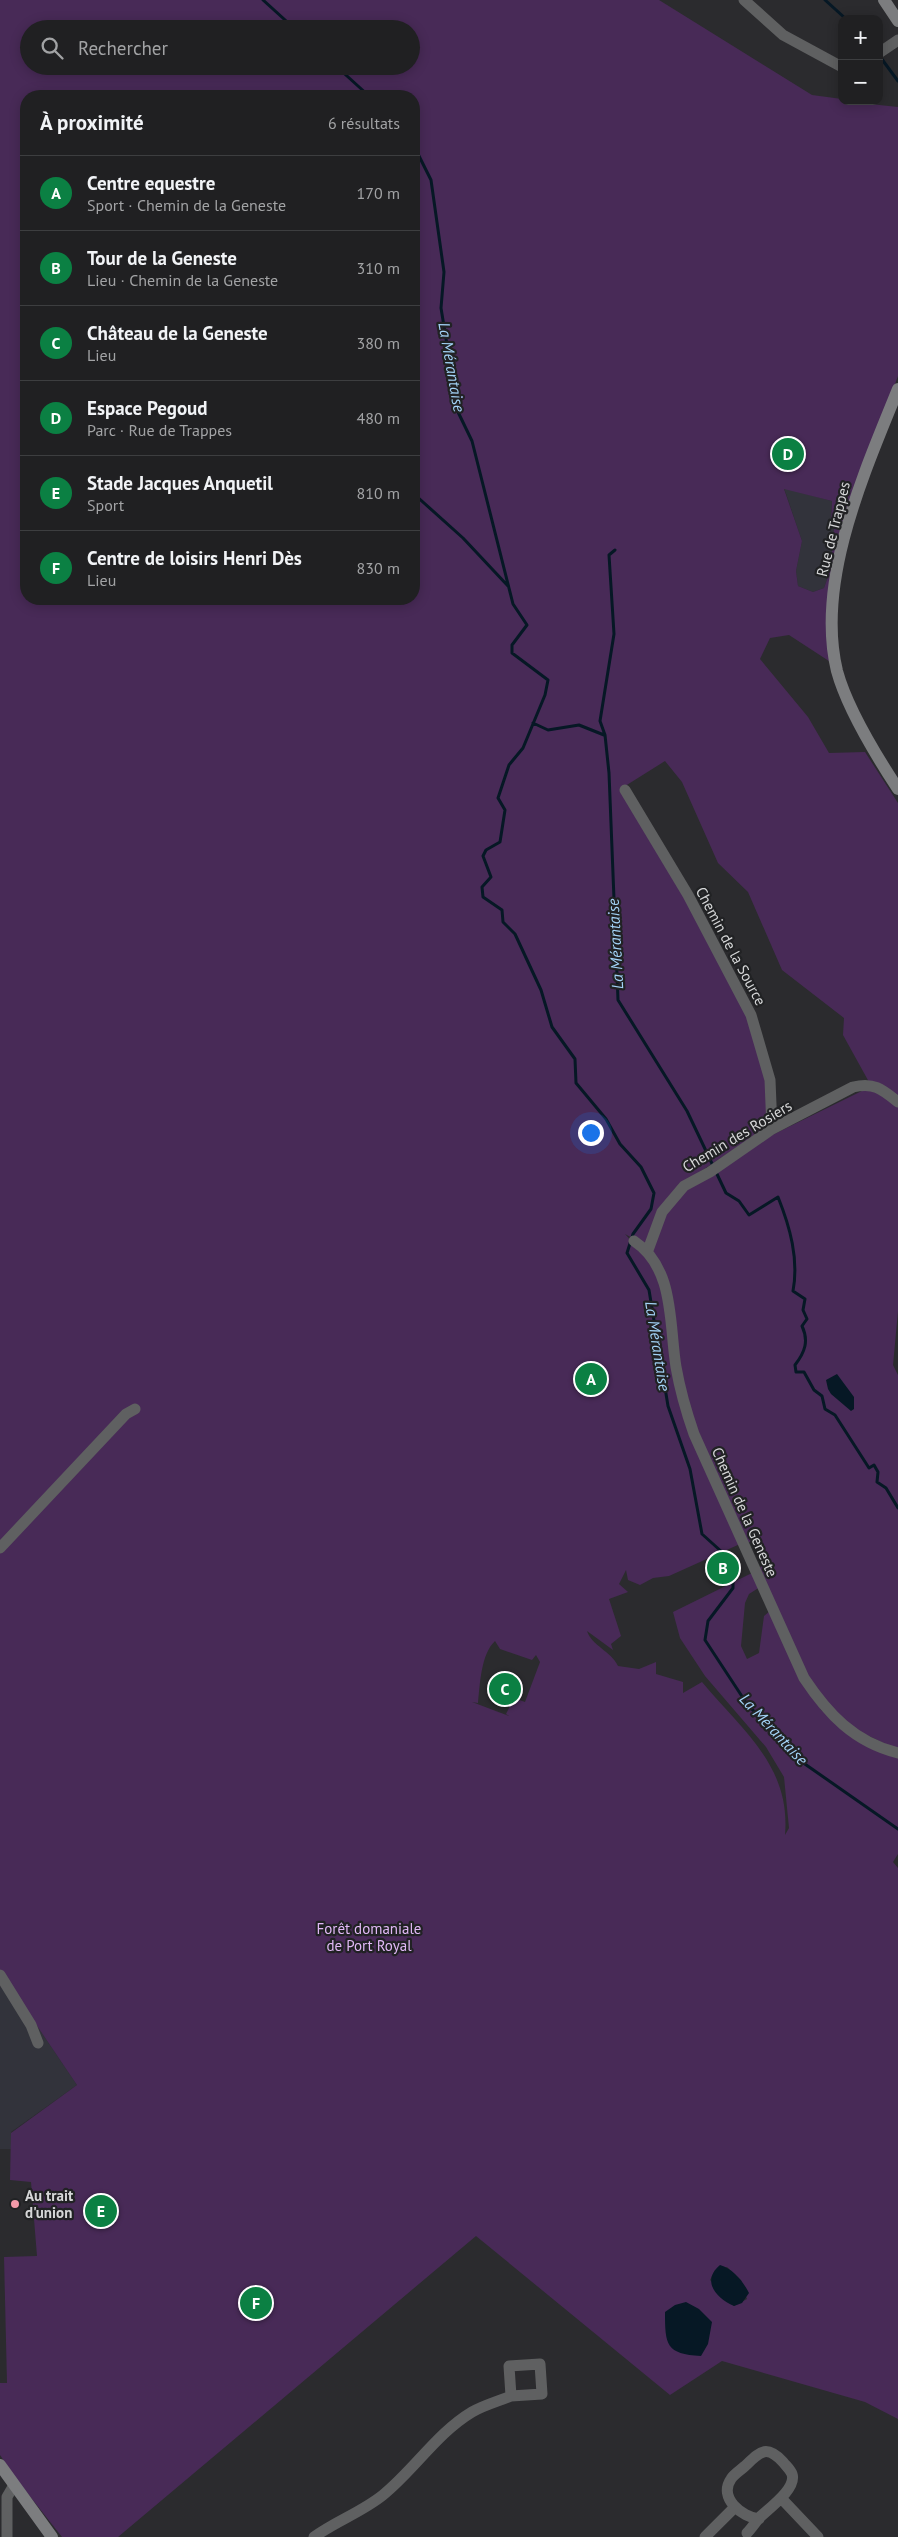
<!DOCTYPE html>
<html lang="fr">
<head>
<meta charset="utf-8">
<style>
	:root { --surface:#202022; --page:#2d2d2f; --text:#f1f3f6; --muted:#a2a3a5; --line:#3d3e40; --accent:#0b8043 }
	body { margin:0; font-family:"PT Sans",sans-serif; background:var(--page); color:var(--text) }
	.controls { position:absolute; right:15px; top:15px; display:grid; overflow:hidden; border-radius:10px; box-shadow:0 2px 12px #0003 }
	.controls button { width:45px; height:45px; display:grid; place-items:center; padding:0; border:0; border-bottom:1px solid var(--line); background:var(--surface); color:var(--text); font:25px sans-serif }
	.you { position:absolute; left:590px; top:1132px; width:18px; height:18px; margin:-12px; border:4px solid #fff; border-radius:50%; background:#1a73e8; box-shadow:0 0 0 8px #1a73e833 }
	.badge { display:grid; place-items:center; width:32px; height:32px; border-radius:50%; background:var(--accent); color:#fff; font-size:16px; font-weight:700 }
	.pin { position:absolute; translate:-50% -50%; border:2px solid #fff; box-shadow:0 1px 5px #0006 }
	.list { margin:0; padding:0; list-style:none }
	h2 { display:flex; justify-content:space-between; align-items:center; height:65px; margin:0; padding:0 20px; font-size:21px }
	h2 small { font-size:16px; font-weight:400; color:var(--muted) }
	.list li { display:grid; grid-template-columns:32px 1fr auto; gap:15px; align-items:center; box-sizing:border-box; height:75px; padding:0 20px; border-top:1px solid var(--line) }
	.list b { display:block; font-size:19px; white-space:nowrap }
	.list p { margin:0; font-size:16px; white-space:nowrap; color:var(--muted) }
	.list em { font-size:16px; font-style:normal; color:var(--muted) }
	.icon { flex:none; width:28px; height:28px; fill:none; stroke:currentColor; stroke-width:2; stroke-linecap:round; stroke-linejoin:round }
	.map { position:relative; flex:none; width:898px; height:2537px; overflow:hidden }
	.search { position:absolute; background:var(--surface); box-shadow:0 2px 12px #0003; left:20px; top:20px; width:400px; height:55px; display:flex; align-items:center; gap:12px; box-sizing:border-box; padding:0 18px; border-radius:28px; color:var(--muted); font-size:19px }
	.panel { position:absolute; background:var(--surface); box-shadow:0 2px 12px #0003; left:20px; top:90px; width:400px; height:515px; border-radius:20px }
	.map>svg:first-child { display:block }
	.built { fill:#32333b }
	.green { fill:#482a57; fill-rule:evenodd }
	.water { fill:#061825 }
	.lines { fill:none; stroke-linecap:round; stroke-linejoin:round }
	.stream { stroke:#061825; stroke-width:3 }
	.street { stroke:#5f6061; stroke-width:11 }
	.secondary { stroke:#7c7d7f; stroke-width:12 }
	.poi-dot { fill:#f39aa9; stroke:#212224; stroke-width:2 }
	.labels { text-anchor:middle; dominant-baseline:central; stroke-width:4.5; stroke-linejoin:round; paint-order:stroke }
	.street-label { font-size:15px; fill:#d6d7d8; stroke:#212224 }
	.park-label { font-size:15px; fill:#e1b8f6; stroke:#212224 }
	.poi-label { font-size:15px; font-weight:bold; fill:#d6d7d8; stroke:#212224; text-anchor:start }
	.water-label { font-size:16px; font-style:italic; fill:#a3d3f7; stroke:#212224 }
</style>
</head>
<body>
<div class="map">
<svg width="898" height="2537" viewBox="0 0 898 2537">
	<rect width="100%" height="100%" fill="#2b2b2e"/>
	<path class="built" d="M 784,488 L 832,501 L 831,522 L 834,529 L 830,571 L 824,588 L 813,592 L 798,586 L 796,571 L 802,541 Z
		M 0,1971 L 77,2085 L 11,2132 L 11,2149 L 0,2149 Z"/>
	<path class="green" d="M 0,0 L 659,0 L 812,95 L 842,99 L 842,101 L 898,107 L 898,376 L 839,533 L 832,663 L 789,635 L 770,638 L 760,659 L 808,717 L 829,753 L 865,752 L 898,803 L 898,1099 L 869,1082 L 843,1035 L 844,1018 L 782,970 L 748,892 L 718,863 L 682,782 L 665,761 L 622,788 L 707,938 L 748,1014 L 767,1088 L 772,1124 L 683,1183 L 647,1246 L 625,1234 L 654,1266 L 667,1302 L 680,1400 L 740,1544 L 669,1576 L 653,1578 L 640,1585 L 628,1580 L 626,1570 L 619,1584 L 628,1592 L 609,1599 L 621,1636 L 611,1644 L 613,1650 L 587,1631 C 592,1646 611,1651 618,1666 L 639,1669 L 656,1662 L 656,1674 L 683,1682 L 683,1693 L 702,1682 C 742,1730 791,1766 785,1835 L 789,1828 L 784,1777 L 766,1747 L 705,1676 L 680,1638 L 673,1612 L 754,1572 L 760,1587 L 749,1594 L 745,1603 L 741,1646 L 747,1659 L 759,1653 L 764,1616 L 770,1611 L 821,1710 L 898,1756 L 898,1854 L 893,1862 L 898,1868 L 898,2419 L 865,2402 L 722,2361 L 670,2395 L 476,2236 L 118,2537 L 62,2537 L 17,2480 L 0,2455 L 0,2383 L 7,2383 L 4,2257 L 37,2256 L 31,2182 L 10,2180 L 11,2133 L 77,2085 L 0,1971 ZM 29,29 L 411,29 L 411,66 L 29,66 ZM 26,96 L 414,96 L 414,599 L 26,599 ZM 784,489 L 832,501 L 831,522 L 834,529 L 830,571 L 824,588 L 813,592 L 798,586 L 796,571 L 802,541 ZM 495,1641 L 500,1649 L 532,1660 L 536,1655 L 540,1662 L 525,1702 L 514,1698 L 506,1714 L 509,1716 L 472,1702 L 478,1703 C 480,1684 481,1654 495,1641 ZM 727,2267 L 741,2280 L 747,2299 L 734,2306 L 710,2280 L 715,2270 Z
		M 870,1087 L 898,1105 L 898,1311 L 893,1365 L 898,1375 L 898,1750 L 844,1724 L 812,1686 L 757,1569 L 762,1566 L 764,1552 L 757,1544 L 744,1541 L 696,1431 L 651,1249 L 666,1212 L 686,1188 L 760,1141 Z"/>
	<path class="water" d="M 837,1374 L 854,1397 L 854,1409 L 851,1411 L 831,1394 L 828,1389 L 826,1380 Z
		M 720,2265 C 733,2269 743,2281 749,2293 L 742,2303 L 734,2306 C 716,2298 701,2281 720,2265 Z
		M 686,2302 L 699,2309 L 712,2322 L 708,2344 L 701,2356 C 666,2354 665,2345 665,2312 L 675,2305 Z"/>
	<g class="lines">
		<path class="stream" d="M 263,0 L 295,29
			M 825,0 L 846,19
			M 881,58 L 898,81
			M 336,66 L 369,96
			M 414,146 L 431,180 L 444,272 L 441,308 L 458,412 L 472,441 L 513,604 L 527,625 L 512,645 L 512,653 L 548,680 L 545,695 L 523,748 L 509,765 L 498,798 L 505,810 L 500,842 L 486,850 L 483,856 L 491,877 L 482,887 L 483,897 L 502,910 L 503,922 L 515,934 L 541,990 L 552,1027 L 575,1059 L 576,1083 L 606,1119 L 620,1144 L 641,1167 L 654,1193 L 651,1209 L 633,1234 L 627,1253 L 649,1290 L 668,1406 L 690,1469 L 702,1534 L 733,1562 L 733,1588 L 708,1621 L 705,1640 L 747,1704 L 802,1762 L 898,1829
			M 414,494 L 463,538 L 508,586
			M 615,550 L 609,555 L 614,634 L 600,721 L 605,735 L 609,773 L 618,1000 L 687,1111 L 726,1193 L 739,1201 L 749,1215 L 778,1197 C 790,1227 799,1259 793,1291 L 805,1299 L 803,1310 L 807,1319 L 802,1326 C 809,1341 805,1352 795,1365 L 796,1372 L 804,1372 L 814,1390 L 822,1396 L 825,1409 L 835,1415 L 869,1468 L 874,1465 L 878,1472 L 877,1482 L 886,1488 L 898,1508
			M 533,723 L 548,730 L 579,725 L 604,735"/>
		<path class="street" d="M 744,0 L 783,35 L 842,67
			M 879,53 L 898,40
			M 625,790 L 688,895 L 751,1015 L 770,1080 L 772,1129
			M 634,1241 C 675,1268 669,1324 676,1367 C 680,1390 686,1411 694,1434 L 804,1678 C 828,1714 854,1742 898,1753
			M 648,1250 L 662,1212 L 684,1186 L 710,1172 L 772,1129 L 853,1087 C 874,1082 882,1089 898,1102
			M 0,1548 L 126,1414 L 135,1409
			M 0,1975 L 31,2025 L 38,2043
			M 540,2364 L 542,2394 L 511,2396 L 509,2366 Z
			M 781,2498 L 818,2537
			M 747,2533 C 751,2529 755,2523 759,2518 C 768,2509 797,2489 792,2474 C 790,2469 786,2466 783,2462 C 766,2444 760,2452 745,2466 C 741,2470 734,2474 731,2479 C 718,2498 742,2517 759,2519
			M 7,2537 L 7,2497 L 14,2485
			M 314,2537 C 336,2521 362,2512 383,2495 C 414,2470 437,2433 472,2412 C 484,2405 499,2401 511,2396
			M 705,2537 L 735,2507"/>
		<path class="secondary" d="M 884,0 L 898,21
			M 898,389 C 865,471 815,581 837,671 C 847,708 877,757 898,789
			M 0,2465 L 52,2537"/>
	</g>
	<circle class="poi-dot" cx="15" cy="2204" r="5"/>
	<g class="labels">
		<g class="street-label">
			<text transform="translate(833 529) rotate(-76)">Rue de Trappes</text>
			<text transform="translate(731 946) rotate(62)">Chemin de la Source</text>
			<text transform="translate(737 1136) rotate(-31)">Chemin des Rosiers</text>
			<text transform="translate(745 1512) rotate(66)">Chemin de la Geneste</text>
		</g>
		<g class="park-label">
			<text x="369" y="1928">Forêt domaniale<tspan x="369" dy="17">de Port Royal</tspan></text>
		</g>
		<g class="poi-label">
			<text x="25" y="2195">Au trait<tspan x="25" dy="17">d'union</tspan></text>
		</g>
		<g class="water-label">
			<text transform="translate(452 367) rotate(80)">La Mérantaise</text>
			<text transform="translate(615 944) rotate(-93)">La Mérantaise</text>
			<text transform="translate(658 1346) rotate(81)">La Mérantaise</text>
			<text transform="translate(774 1729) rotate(47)">La Mérantaise</text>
		</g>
	</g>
</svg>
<div class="controls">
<button>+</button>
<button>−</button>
</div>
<div class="you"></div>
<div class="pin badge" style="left:591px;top:1379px">A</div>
<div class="pin badge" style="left:723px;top:1568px">B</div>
<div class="pin badge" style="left:505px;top:1689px">C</div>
<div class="pin badge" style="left:788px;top:454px">D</div>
<div class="pin badge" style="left:101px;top:2211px">E</div>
<div class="pin badge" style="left:256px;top:2303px">F</div>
<div class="search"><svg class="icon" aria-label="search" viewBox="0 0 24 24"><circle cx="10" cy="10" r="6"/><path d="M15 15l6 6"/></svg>Rechercher</div>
<section class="panel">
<h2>À proximité<small>6 résultats</small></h2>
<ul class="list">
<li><span class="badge">A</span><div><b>Centre equestre</b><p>Sport · Chemin de la Geneste</p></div><em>170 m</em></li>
<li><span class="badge">B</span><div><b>Tour de la Geneste</b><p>Lieu · Chemin de la Geneste</p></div><em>310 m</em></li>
<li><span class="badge">C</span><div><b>Château de la Geneste</b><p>Lieu</p></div><em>380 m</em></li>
<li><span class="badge">D</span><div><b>Espace Pegoud</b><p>Parc · Rue de Trappes</p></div><em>480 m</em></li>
<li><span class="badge">E</span><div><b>Stade Jacques Anquetil</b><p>Sport</p></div><em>810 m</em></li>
<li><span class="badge">F</span><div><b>Centre de loisirs Henri Dès</b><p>Lieu</p></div><em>830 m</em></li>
</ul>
</section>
</div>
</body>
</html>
